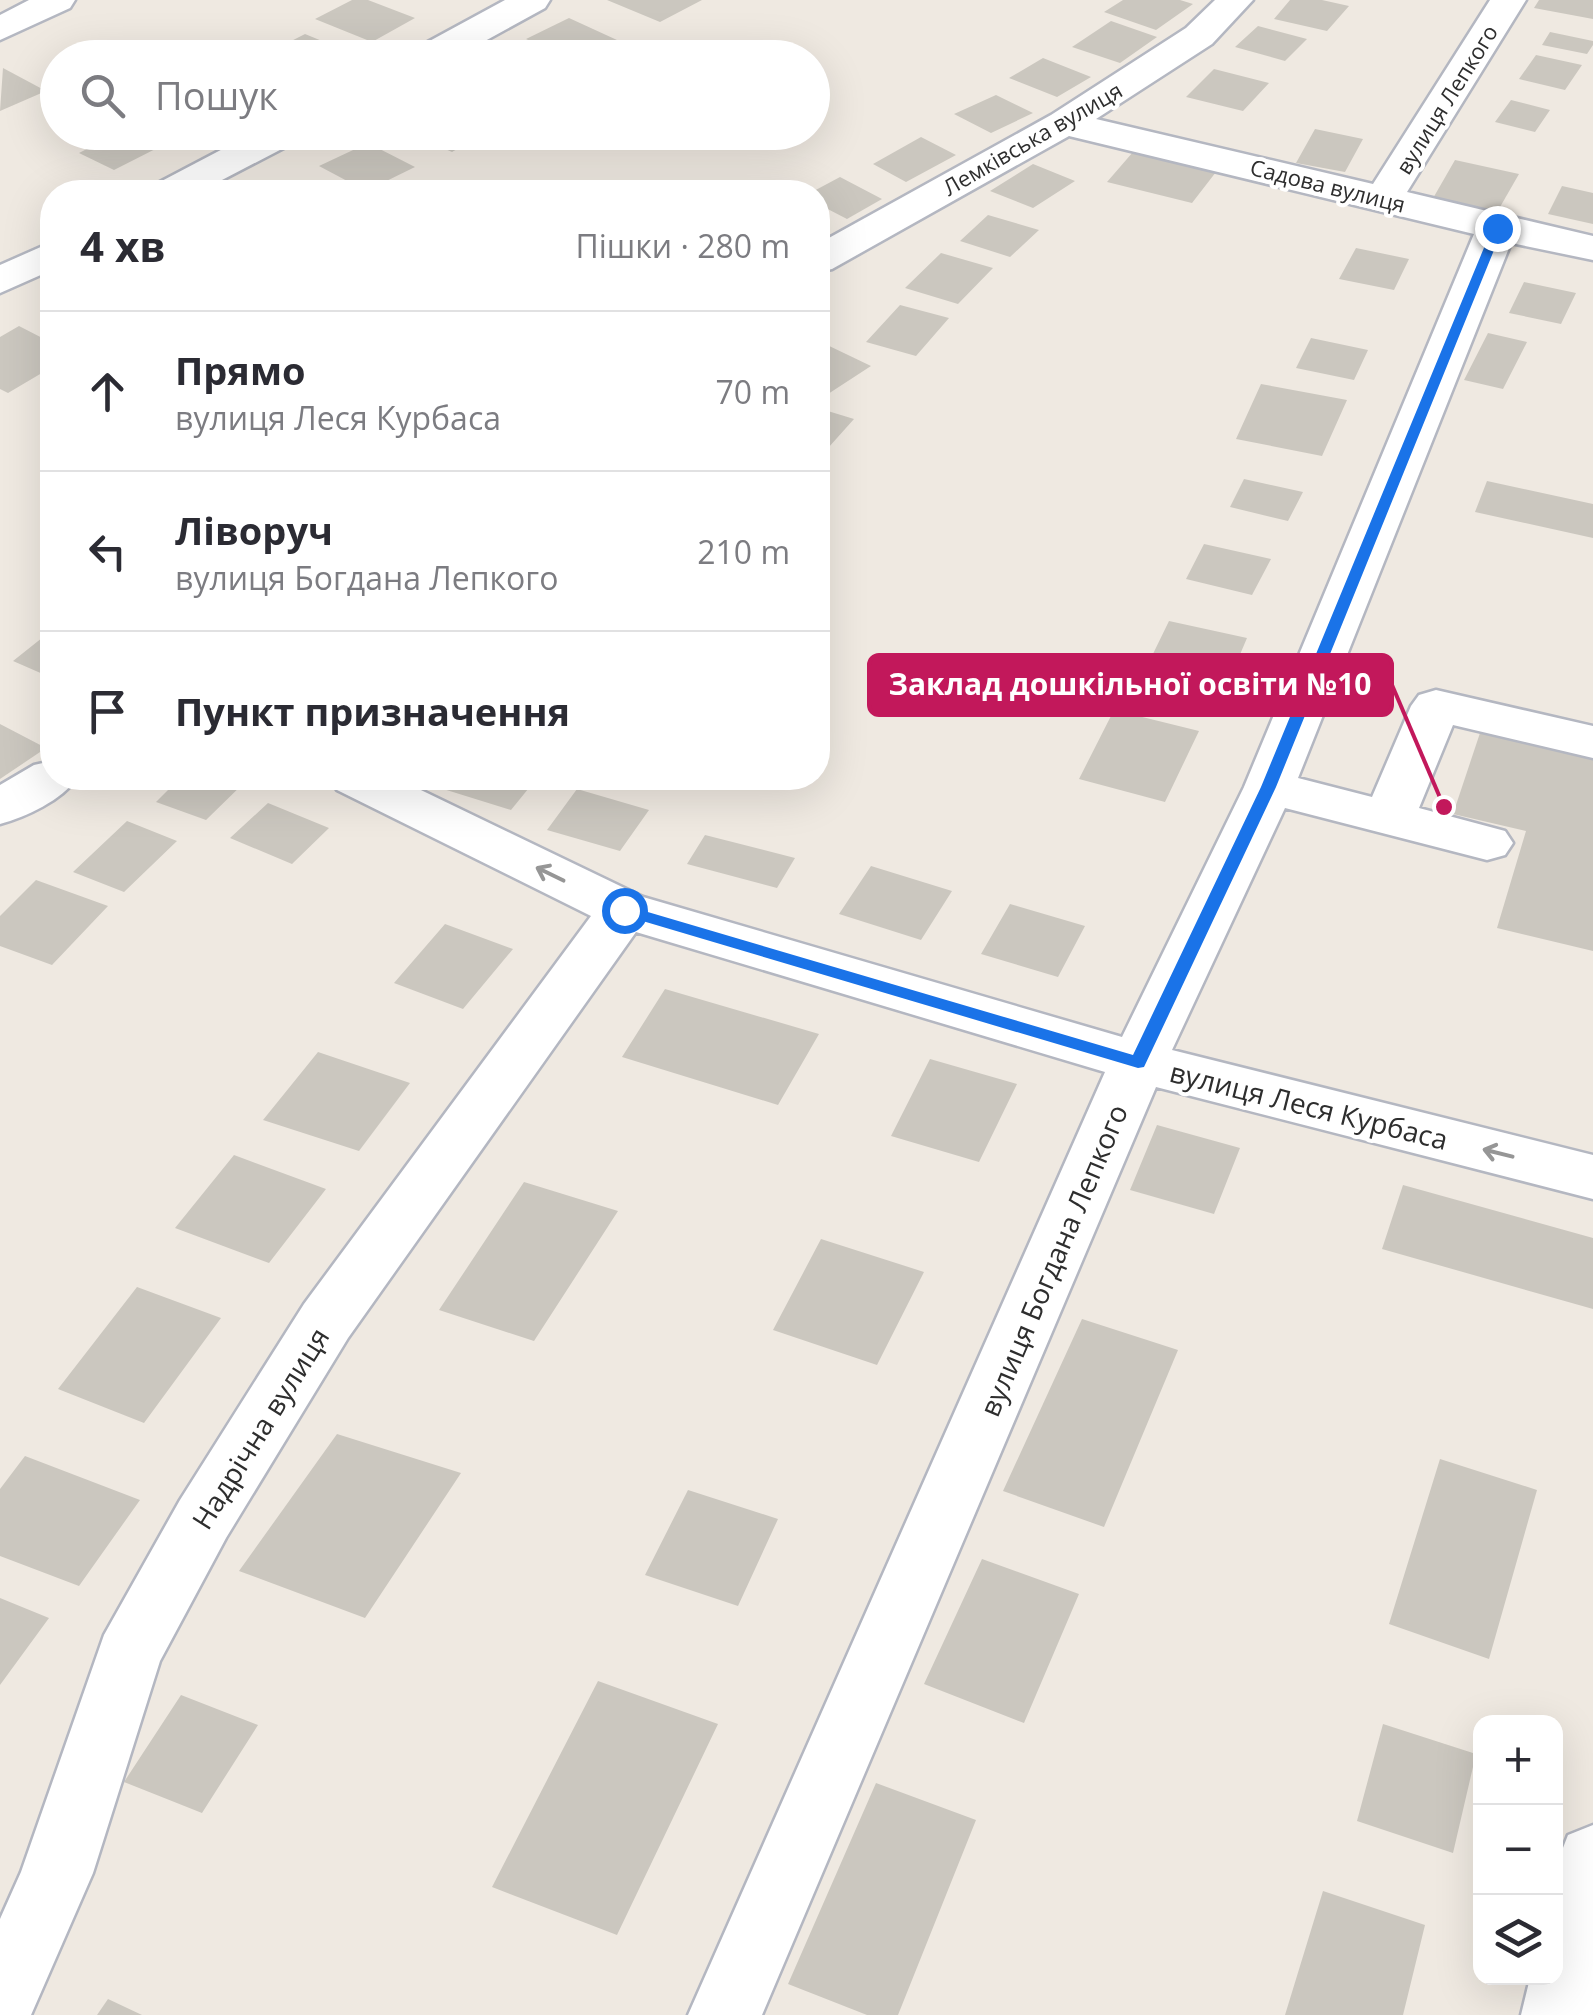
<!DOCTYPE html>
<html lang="uk">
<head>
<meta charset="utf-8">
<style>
	:root { --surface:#fff; --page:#f7f7f7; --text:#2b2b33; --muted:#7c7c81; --line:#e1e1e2 }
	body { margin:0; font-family:"Open Sans",sans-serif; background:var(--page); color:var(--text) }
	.controls { position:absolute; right:30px; bottom:30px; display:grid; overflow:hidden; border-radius:20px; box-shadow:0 10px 40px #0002 }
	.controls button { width:90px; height:90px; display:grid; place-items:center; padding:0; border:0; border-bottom:2px solid var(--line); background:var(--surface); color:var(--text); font:50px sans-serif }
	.stop { position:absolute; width:30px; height:30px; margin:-22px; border:8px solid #1a73e8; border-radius:50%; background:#fff }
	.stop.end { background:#1a73e8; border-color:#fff; box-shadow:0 2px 10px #0008 }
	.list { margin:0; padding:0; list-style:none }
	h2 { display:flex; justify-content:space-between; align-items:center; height:130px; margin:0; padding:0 40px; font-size:42px }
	h2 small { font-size:32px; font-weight:400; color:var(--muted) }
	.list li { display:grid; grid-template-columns:65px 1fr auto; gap:30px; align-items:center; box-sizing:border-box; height:160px; padding:0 40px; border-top:2px solid var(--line) }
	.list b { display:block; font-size:38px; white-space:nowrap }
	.list p { margin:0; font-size:32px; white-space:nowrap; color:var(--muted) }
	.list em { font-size:32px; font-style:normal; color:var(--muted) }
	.icon { flex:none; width:55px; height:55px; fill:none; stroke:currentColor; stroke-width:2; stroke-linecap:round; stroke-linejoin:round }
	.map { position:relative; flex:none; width:1593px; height:2015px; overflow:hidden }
	.search { position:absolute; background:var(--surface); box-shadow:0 10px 40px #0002; left:40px; top:40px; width:790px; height:110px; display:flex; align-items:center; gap:25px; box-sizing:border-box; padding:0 35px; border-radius:55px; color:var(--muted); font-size:38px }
	.panel { position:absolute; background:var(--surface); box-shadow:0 10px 40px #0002; left:40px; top:180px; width:790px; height:610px; border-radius:40px }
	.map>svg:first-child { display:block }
	.building { fill:#cbc7bf }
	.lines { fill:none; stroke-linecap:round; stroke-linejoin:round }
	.minor-casing { stroke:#b4b7c1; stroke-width:5 }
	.minor { fill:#fff; fill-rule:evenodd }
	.oneway { stroke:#969696 }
	.route { fill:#1a73e8 }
	.labels { text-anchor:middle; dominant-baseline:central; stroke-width:8; stroke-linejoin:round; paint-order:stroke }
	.far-street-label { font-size:22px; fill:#2e2e2e; stroke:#fff }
	.street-label { font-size:28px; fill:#2e2e2e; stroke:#fff }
	.leader { fill:none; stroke:#c2185b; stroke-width:4 }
	.callout-dot { fill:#c2185b; stroke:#fff; stroke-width:4 }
	.callout { fill:#c2185b; stroke:#c2185b; stroke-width:4 }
	.callout-label { font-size:30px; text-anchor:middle; font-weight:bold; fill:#fff }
</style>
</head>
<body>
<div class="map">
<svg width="1593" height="2015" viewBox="0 0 1593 2015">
	<rect width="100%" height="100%" fill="#efe9e1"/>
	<path class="building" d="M 352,0 L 368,0 L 415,18 L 372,42 L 315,19 Z
		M 607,0 L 702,0 L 660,22 Z
		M 1123,0 L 1180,0 L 1193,4 L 1156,30 L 1104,12 Z
		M 1290,0 L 1322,0 L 1349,6 L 1327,31 L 1274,19 Z
		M 1539,0 L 1593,0 L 1593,19 L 1534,8 Z
		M 569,18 L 617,40 L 580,58 L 567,58 L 526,39 Z
		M 1111,21 L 1157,37 L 1120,63 L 1072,47 Z
		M 1258,26 L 1307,39 L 1285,61 L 1235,47 Z
		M 1550,32 L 1593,41 L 1593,45 L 1587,54 L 1542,45 Z
		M 305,34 L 361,57 L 361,58 L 258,58 Z
		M 1536,55 L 1582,65 L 1565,90 L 1519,79 Z
		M 1043,58 L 1091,77 L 1057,97 L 1009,78 Z
		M 3,68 L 46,91 L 0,111 Z
		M 1214,69 L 1269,83 L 1243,111 L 1186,97 Z
		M 996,95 L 1033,113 L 991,133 L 954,114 Z
		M 1511,100 L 1550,110 L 1535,132 L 1495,122 Z
		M 1315,129 L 1363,139 L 1345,172 L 1296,163 Z
		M 120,132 L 164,132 L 177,138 L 114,170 L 79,153 Z
		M 407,132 L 486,132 L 452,152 Z
		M 921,137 L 956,155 L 906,182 L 873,164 Z
		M 368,143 L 415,167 L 366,191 L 319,166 Z
		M 1133,152 L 1216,172 L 1192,203 L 1107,182 Z
		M 1455,160 L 1519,174 L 1496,214 L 1432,200 Z
		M 1033,164 L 1075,181 L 1033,208 L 990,191 Z
		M 840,177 L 882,199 L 847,219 L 818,204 L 818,192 L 812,192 Z
		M 1562,186 L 1593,193 L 1593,224 L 1548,214 Z
		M 988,215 L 1039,230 L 1010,257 L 960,241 Z
		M 1356,248 L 1409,259 L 1394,290 L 1339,279 Z
		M 941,253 L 993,268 L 958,304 L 905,288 Z
		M 1524,282 L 1576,293 L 1561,324 L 1509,313 Z
		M 900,305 L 949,318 L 916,356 L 866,342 Z
		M 19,326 L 52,343 L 52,367 L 8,393 L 0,389 L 0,337 Z
		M 1488,333 L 1527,342 L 1503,389 L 1464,380 Z
		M 1311,338 L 1368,350 L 1354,380 L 1296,368 Z
		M 823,343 L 871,366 L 828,394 L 818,389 L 818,347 Z
		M 1261,384 L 1347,400 L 1322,456 L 1236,439 Z
		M 818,408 L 854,419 L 820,457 L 818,456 Z
		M 1244,479 L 1303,492 L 1288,521 L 1230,507 Z
		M 1487,481 L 1593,504 L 1593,538 L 1475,512 Z
		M 1204,544 L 1271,559 L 1252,595 L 1186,579 Z
		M 1169,621 L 1247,638 L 1230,678 L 1150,660 Z
		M 52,630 L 52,678 L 13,661 Z
		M 1114,710 L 1199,731 L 1165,802 L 1079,779 Z
		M 0,724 L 46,748 L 0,779 Z
		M 1481,730 L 1593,755 L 1593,951 L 1497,928 L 1526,831 L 1453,814 Z
		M 180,778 L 249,778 L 206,820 L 156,802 Z
		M 428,778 L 537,778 L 511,810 L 424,783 Z
		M 577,789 L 649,810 L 620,851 L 547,830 Z
		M 268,803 L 329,828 L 292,864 L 230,838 Z
		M 127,821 L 177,841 L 124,892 L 73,872 Z
		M 705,835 L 795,858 L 777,888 L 687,864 Z
		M 871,866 L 952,891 L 921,940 L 839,914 Z
		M 36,880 L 108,906 L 52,965 L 0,946 L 0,916 Z
		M 1010,904 L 1085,926 L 1058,977 L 981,954 Z
		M 445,924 L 513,949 L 463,1009 L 394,983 Z
		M 665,989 L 819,1034 L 778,1105 L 622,1057 Z
		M 318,1052 L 410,1083 L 359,1151 L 263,1120 Z
		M 930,1059 L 1017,1084 L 979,1162 L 891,1136 Z
		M 1157,1125 L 1240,1148 L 1214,1214 L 1130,1190 Z
		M 234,1155 L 326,1189 L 269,1263 L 175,1228 Z
		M 524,1182 L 618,1211 L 534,1341 L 439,1310 Z
		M 1403,1185 L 1593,1238 L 1593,1309 L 1382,1249 Z
		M 821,1239 L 924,1272 L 877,1365 L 773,1330 Z
		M 137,1287 L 221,1318 L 144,1423 L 58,1389 Z
		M 1082,1319 L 1178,1350 L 1104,1527 L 1003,1491 Z
		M 337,1434 L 461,1473 L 365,1618 L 239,1571 Z
		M 25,1456 L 140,1500 L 79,1586 L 0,1556 L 0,1489 Z
		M 1440,1459 L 1537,1490 L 1489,1659 L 1389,1624 Z
		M 688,1490 L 778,1519 L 738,1606 L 645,1575 Z
		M 982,1559 L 1079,1594 L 1024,1723 L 924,1684 Z
		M 0,1598 L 49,1618 L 0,1685 Z
		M 598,1681 L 718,1724 L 617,1935 L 492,1887 Z
		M 181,1695 L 258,1725 L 202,1813 L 124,1782 Z
		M 1383,1724 L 1476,1754 L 1453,1853 L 1357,1821 Z
		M 876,1783 L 976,1820 L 898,2015 L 867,2015 L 788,1984 Z
		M 1323,1891 L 1425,1925 L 1403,2015 L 1285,2015 Z
		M 108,1999 L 142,2015 L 97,2015 Z"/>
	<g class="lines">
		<g class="minor-casing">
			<path id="minor" d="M 29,0 L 75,0 L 70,8 L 0,40 L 0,15 Z
				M 505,0 L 550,0 L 545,8 L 454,58 L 408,58 L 413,50 Z
				M 1215,0 L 1253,0 L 1212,44 L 1096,119 L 1373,184 L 1490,0 L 1526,0 L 1407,192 L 1593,236 L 1593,260 L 1511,243 L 1298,778 L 1372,797 L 1411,706 L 1419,695 L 1436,690 L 1593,726 L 1593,758 L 1453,725 L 1419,808 L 1505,831 L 1513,843 L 1505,855 L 1487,860 L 1285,808 L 1172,1050 L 1593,1155 L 1593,1199 L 1156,1087 L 762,2015 L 688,2015 L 1105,1072 L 636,932 L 348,1338 L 226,1538 L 160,1661 L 93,1873 L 31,2015 L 0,2015 L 0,1919 L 21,1872 L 104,1635 L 180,1500 L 304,1304 L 591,916 L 337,790 L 330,778 L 396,778 L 643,897 L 1122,1037 L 1244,787 L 1474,234 L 1069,136 L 832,269 L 818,272 L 818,244 L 1051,115 L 1186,28 Z
				M 255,132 L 304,132 L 299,140 L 199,192 L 150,192 L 156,184 Z
				M 52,242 L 52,270 L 0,293 L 0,265 Z
				M 52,761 L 52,778 L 77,778 C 62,800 26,817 0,824 L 0,785 L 34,765 Z
				M 1593,1825 L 1593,2015 L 1521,2015 L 1530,1978 L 1556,1978 L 1556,1866 L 1568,1835 Z"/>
		</g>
		<use href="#minor" class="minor"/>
	</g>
	<defs><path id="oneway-shaft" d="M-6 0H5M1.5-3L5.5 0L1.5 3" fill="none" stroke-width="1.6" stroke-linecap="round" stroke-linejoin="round" transform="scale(2.5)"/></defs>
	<g class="oneway">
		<use href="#oneway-shaft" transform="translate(550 874) rotate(-154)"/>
		<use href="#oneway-shaft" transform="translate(1498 1153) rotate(-166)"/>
	</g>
	<path class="route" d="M 1493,226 L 1503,228 L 1276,787 L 1144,1067 L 1138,1068 L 619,914 L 616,910 L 624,905 L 1133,1055 L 1261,787 Z"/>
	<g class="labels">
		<g class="far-street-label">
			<text transform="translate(1446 99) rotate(-58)">вулиця Лепкого</text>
			<text transform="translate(1032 138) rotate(-30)">Лемківська вулиця</text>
			<text transform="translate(1328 185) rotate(14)">Садова вулиця</text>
		</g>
		<g class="street-label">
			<text transform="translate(1309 1105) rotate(14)">вулиця Леся Курбаса</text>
			<text transform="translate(1053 1260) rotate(-67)">вулиця Богдана Лепкого</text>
			<text transform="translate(260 1428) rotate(-58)">Надрічна вулиця</text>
		</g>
	</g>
	<path class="leader" d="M1444 807L1392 685"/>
	<circle class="callout-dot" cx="1444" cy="807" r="10"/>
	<rect class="callout" x="869" y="655" width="523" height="60" rx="10"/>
	<g class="callout-label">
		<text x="1130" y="695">Заклад дошкільної освіти №10</text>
	</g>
</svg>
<div class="controls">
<button>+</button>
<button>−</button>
<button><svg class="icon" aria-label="layers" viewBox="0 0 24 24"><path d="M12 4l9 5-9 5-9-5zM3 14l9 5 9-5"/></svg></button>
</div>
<div class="stop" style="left:624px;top:910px"></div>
<div class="stop end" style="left:1497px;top:228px"></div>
<div class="search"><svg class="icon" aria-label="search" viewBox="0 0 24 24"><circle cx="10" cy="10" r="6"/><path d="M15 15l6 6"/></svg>Пошук</div>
<section class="panel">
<h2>4 хв<small>Пішки · 280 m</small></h2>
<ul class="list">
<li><svg class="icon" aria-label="ahead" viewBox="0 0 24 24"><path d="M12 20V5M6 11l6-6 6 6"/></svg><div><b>Прямо</b><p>вулиця Леся Курбаса</p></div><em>70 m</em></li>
<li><svg class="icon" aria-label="left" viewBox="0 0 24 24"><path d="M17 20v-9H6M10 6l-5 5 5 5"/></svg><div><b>Ліворуч</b><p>вулиця Богдана Лепкого</p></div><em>210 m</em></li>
<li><svg class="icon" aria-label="arrive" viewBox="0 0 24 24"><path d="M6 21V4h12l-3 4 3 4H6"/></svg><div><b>Пункт призначення</b></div></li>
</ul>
</section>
</div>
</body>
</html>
